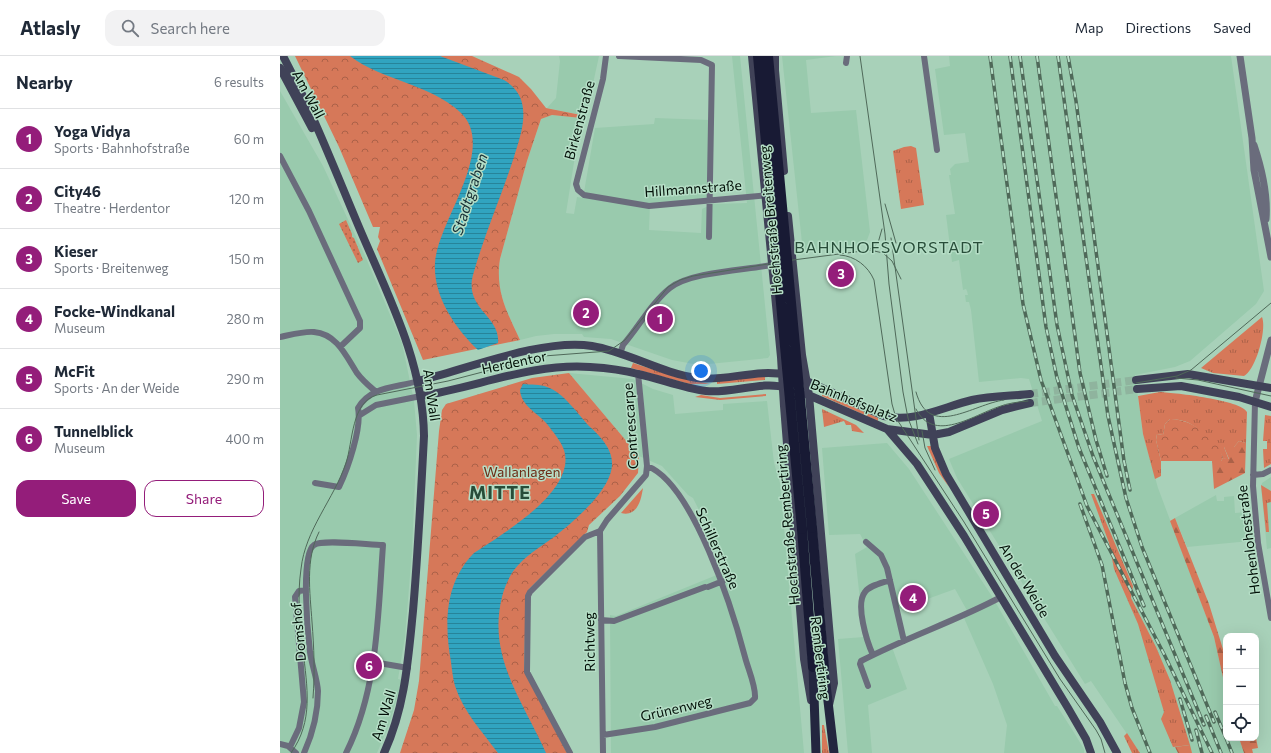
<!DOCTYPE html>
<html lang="en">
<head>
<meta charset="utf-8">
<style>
	:root { --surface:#fff; --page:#f2f2f3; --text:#1f2937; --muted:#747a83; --line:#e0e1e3; --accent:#941d7a }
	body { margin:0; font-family:Commissioner,sans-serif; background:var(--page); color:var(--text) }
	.controls { position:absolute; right:12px; bottom:12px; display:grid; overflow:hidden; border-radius:8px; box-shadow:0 4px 16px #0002 }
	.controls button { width:36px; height:36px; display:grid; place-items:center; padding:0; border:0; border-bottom:1px solid var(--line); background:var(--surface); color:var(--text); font:20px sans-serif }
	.you { position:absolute; left:421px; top:315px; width:14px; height:14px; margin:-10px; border:3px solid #fff; border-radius:50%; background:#1a73e8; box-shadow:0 0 0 6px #1a73e833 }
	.badge { display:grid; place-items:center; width:26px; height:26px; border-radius:50%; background:var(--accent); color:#fff; font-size:13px; font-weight:700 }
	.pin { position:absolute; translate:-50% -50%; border:2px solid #fff; box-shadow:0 1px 4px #0006 }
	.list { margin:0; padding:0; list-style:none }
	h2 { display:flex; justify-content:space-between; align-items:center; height:52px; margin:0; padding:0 16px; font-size:17px }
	h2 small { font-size:13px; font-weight:400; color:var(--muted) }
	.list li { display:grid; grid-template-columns:26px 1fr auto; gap:12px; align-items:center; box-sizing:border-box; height:60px; padding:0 16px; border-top:1px solid var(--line) }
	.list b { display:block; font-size:15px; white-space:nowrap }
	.list p { margin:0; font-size:13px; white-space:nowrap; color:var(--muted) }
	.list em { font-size:13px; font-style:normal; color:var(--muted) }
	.actions { display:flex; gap:8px; padding:12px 16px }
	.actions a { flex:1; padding:9px 0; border:1px solid var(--accent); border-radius:12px; text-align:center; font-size:14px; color:var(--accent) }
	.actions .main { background:var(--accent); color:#fff }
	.icon { flex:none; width:22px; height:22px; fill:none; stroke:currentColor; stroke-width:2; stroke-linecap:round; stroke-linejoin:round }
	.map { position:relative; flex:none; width:991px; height:697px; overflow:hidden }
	header { display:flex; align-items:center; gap:24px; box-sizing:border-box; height:56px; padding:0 20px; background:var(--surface); border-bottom:1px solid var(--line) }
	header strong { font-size:19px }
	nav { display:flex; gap:22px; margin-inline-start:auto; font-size:14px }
	.search { width:280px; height:36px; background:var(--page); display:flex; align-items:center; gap:10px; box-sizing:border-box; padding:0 14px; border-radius:12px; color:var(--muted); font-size:15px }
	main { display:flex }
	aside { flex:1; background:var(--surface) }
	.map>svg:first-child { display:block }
	.built { fill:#99caad }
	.grass { fill:url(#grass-tufts) }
	.forest { fill:url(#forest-firs) }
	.park { fill:url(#park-crowns) }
	.garden { fill:url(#garden-dots) }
	.water { fill:url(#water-rules) }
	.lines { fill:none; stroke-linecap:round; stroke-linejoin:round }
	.secondary-tunnel { stroke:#8fb49e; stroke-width:8; stroke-dasharray:8 4; stroke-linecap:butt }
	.minor { stroke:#6a6c7c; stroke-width:6 }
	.tertiary { stroke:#6a6c7c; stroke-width:7 }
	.secondary { stroke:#404258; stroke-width:8 }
	.primary { stroke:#23263f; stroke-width:9 }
	.trunk { stroke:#181a34; stroke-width:10 }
	.tram { stroke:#4f6959; stroke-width:1 }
	.rail-casing { stroke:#4f6959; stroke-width:3.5 }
	.rail { stroke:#b5dec6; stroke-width:2; stroke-dasharray:6; stroke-linecap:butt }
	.trunk-bridge { stroke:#181a34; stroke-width:10 }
	.labels { text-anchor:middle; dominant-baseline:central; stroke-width:3; stroke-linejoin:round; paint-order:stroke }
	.street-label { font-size:14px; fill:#020f07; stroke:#b5dec6 }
	.park-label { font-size:14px; fill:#6d2d17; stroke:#b5dec6 }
	.water-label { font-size:15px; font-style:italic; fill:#172f36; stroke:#b5dec6 }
	.quarter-label { font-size:16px; letter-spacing:1px; fill:#284d39; stroke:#b5dec6 }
	.district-label { font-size:18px; font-weight:bold; letter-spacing:1px; fill:#284d39; stroke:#b5dec6 }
</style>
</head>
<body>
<header>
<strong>Atlasly</strong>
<div class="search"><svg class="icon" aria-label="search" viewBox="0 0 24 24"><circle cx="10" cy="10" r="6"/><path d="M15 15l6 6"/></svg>Search here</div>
<nav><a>Map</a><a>Directions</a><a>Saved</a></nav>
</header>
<main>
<aside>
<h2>Nearby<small>6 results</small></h2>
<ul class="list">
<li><span class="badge">1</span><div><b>Yoga Vidya</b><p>Sports · Bahnhofstraße</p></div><em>60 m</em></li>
<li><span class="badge">2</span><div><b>City46</b><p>Theatre · Herdentor</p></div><em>120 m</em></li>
<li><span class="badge">3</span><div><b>Kieser</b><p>Sports · Breitenweg</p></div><em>150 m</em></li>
<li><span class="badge">4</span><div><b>Focke-Windkanal</b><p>Museum</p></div><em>280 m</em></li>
<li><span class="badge">5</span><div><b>McFit</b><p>Sports · An der Weide</p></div><em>290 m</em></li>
<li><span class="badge">6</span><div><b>Tunnelblick</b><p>Museum</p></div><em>400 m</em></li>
</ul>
<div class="actions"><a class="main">Save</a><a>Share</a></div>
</aside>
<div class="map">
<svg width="991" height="697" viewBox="0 0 991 697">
	<defs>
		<pattern id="grass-tufts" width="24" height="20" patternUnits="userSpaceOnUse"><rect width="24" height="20" fill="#d67859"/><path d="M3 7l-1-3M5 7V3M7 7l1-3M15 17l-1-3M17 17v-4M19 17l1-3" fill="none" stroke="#ab6148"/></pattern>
		<pattern id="forest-firs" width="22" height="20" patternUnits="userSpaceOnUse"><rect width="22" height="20" fill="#d67859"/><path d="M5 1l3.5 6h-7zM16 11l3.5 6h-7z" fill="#ab6148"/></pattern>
		<pattern id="park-crowns" width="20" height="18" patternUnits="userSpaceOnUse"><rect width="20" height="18" fill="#d67859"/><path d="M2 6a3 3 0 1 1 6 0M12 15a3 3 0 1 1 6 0" fill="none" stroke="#ab6148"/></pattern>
		<pattern id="garden-dots" width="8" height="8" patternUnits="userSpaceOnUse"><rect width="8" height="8" fill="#d67859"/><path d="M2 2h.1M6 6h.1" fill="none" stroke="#ab6148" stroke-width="1.8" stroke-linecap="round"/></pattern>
		<pattern id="water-rules" width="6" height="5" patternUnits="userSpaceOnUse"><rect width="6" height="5" fill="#31a4c0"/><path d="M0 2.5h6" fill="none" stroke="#27849a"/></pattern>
	</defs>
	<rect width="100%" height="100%" fill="#a8d1b9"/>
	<path class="built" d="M 279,0 L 319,0 L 306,60 L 267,52 L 276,42 L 280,5 Z
		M 452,0 L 460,0 L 490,299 L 488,302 L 419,309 L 392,304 L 331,283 L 304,281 L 302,278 L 274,278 L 256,280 L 240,284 L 226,254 L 219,231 L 218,218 L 220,203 L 247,105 L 261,63 L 272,59 L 301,62 L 286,157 L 294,158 L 297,141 L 303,142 L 315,72 L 374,68 L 375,62 L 430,64 L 428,143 L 370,148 L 369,174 L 421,177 L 422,153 L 433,148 L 467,147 Z
		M 502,0 L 556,0 L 526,4 L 531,57 L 576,54 L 590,176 L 587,184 L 579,190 L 523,196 Z
		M 669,0 L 951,0 L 984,235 L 976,248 L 910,305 L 895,311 L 855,319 L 863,378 L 878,432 L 934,581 L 946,635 L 946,682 L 959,682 L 964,697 L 860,697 L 811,625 L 805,628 L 677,422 L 669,403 L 762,365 L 749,323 L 741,322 L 699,326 L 691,254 L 689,246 L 686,246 L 685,239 L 688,239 L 687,235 L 686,233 L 683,234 L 679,204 L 672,206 L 666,159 L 675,158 L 669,119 L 671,119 L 670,113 L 675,108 L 689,106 L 685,77 L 664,79 L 655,13 L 670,10 Z
		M 0,35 L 43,110 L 86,202 L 122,287 L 134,345 L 137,379 L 132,495 L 125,581 L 118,623 L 122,624 L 109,669 L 97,697 L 0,697 Z
		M 289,317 L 353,323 L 373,333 L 393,339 L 395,358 L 443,354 L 443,348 L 487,345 L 494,407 L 500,427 L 524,697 L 331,697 L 330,559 L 336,560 L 449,514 L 413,442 L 408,439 L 382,410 L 359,400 Z
		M 607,387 L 629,413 L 713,542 L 775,650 L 777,650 L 793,675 L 804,693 L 804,697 L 724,697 L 727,669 L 713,628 L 684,562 L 689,558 L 675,533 L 617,554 L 624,585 L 612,591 L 627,633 L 588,649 L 592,697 L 568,697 L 558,583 L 584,581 L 575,498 L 587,491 L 580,478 L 549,479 L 542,392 Z
		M 991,421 L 991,492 L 987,493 L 981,431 L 982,427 Z
		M 936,439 L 937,445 L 944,445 L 944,441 L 954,440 L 955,457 L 967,456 L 970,485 L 907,491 L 895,462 Z"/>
	<path class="grass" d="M 631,90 L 636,92 L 644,149 L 621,153 L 613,95 L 624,91 Z
		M 982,261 C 987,273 976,314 964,320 L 933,317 L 921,312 Z
		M 353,307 L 396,321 L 430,328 L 410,328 L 402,326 L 351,312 Z
		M 485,320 L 485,324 L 437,328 L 437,325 Z
		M 880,336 C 896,337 961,344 967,356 L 966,387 L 959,385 L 954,391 L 944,391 L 949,404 L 943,402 C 941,393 923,375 914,370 C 907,365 898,363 890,363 L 885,368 L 883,379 L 877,378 L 876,384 L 881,405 L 881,420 L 875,423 L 863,378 L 858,340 Z
		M 542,337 L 598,362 L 598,365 L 542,340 Z
		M 486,338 L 486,340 L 440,344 L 415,341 L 421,339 L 440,342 Z
		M 542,353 L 576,369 L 584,377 L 572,375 L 571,369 L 566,369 L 564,365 L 544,371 Z
		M 985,359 L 991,360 L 991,408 L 984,412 L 983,393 L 987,393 L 987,385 L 983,385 Z
		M 647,390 L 651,390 L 661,416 L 669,431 L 659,417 Z
		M 981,429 L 991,435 L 991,446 L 987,447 L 989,476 L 986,476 Z
		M 363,432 C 361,445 357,461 341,457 Z
		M 811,438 L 814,438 L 853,530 L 851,542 L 876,591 L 890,624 L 910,689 L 893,691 L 881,663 L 884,656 L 858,568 L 834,513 L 829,487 Z
		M 542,669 L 544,669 L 549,697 L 542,697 Z
		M 847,677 L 860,697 L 852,697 L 844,680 Z"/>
	<path class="forest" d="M 959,385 L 966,387 L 965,417 L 934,433 L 932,405 L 941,405 L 943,402 L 949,403 L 944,391 L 954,391 Z
		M 895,462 L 929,548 L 946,603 L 946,635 L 934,581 L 890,465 Z
		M 959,682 L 976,682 L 978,692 L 972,693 L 973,697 L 964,697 Z
		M 910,689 L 912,697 L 898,697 L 895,691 Z"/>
	<path class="park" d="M 15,0 L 192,0 L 239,21 L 251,33 L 266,52 L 301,59 L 301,62 L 272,59 L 261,63 L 247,105 L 220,203 C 215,235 227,256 240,284 L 143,304 L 97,193 L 100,185 L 98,181 L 100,171 L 93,171 L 59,91 Z
		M 289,317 L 359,400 L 358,417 L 340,440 L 309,469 L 307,476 L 249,533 L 246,541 L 244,614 L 287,697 L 120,697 L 134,654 L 139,625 L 159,375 L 162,354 L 166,348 L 252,322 Z
		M 890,363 C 909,362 939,382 943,402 L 941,405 L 881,405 L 876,384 L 877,378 L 883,379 L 885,368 Z"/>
	<path class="garden" d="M 66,164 L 72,178 L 72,181 L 74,182 L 83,204 L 78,207 L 59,168 Z"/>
	<path class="water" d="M 70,0 L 160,0 L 224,24 C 235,31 242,40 243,53 C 245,69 238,87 234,101 C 221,141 204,179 193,219 C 184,253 221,260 218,287 L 198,294 C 175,272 153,240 155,207 C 157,166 219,92 180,56 C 148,27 103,25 70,0 Z
		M 243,328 C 251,329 260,328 267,331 C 284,337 297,357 309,370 C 319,379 332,392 332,407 C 333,433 293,466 274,481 C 260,491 245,500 234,514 C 229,521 224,532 222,541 C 207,601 243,645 266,697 L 218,697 C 203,677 183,655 175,630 C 173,623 172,614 171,606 C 164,567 165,526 194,497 C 222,478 297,435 284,394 C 281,385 273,376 267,368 C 258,357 241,350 240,334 Z"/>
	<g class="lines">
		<path class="secondary-tunnel" d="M 750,338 L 856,324
			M 750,347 L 857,333"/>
		<path class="minor" d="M 326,0 L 323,23 L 296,128 L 298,134 L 304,139 L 369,150 L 489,139
			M 339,0 L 421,4 L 432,9 L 429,181
			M 644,0 L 657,94
			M 566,7 L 567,0
			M 0,100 L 29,155 L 80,265 L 80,272 L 60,291
			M 0,281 C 10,279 24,275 34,276 C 57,278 66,300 77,317 C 82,324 88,329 95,335
			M 340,298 L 343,289 C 359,271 371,247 390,232 C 410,216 465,214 491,209
			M 975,346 L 973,430 L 978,487 L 991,562
			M 80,359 L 96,349 L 141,340
			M 973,419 L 983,418 L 991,414
			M 35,427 L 59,431 C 68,412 82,372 78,352 C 91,330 116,332 138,325
			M 320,475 L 323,697
			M 586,486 L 601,499 L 607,512 L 624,585
			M 428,531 L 443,525
			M 321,564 L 334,565 L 425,531
			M 593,599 C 587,586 575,548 585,536 C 590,529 602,527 610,524
			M 93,606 L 128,612
			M 588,630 L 580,608 L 581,605 C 627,581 676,565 721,541
			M 323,679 L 375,671 L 470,647 L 475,642 C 476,630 468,613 465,601 C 453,555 413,427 367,410
			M 0,688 L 8,690 L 16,697
			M 10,691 L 19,672 L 24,646 L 15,541 L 19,535 L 26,534
			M 24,697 C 33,677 38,657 38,635 C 37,622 32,610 30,596 C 28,579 20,498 34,489 C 42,483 90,489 103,489 C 98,558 98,634 66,697
			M 290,697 L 247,616 L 248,540 L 250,536 L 305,481 L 320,475 L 327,464 L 366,419 L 367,410 L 358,317"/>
		<path class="tertiary" d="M 960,0 L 972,82 L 974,114 L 991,201
			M 974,89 C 982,113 988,138 986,163
			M 975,346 L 991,284"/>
		<path class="secondary" d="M 3,0 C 31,53 53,109 76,164 C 105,234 143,302 144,380 C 141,438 138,497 133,555 C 128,605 125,651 104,697
			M 472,0 L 501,301 L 504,350 L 524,603 L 531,644
			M 495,0 L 495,14 L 504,115
			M 0,12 L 32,72
			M 508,160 L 522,299 L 529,339 L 552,605 L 554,627 L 549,649
			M 522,323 L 604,360 C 634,367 663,351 692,344 C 710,340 731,340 750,338
			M 856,324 L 908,318 L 991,332
			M 138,325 C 187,313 263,282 312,290 C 348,296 381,317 417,322 C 446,326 477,312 507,319
			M 857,333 L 901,330 L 959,341 L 991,351
			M 526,338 L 607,373 L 653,379 L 669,376 L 722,354 L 750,347
			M 141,340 C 198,331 251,307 310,311 C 326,312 343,314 358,318 C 381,323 403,332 426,335 C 452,338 482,324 507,332
			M 649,357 L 655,392 L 666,418 L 775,600 L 820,666 L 837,697
			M 607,373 L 637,408 L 684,480 L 788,652 L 806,683 L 811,697"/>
		<path class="primary" d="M 533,611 L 536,697
			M 544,611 L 554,697"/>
		<path class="trunk" d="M 532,472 L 544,611
			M 522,473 L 533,611"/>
		<path class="tram" d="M 580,0 L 605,178 L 609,228 L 623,336 L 628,362 L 638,388
			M 605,148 L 616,187
			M 611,182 L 639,384
			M 587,195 L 598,187 L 602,173
			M 560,199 C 575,200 588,210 594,224 L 612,348 L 616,362 L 684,466 L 780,623 L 816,674 L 821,683 L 825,697
			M 896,322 L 918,324 L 991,340
			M 856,327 L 897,320 L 911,314 L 991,247
			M 636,336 C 649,384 693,348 724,344
			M 636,353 C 653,388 694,359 718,351 C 728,347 738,346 748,345
			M 642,375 L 645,392 L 655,414
			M 33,642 C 35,617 34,591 32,566 C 30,536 25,504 39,476
			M 11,697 C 34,665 27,631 23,594 C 20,568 17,539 21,513 C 25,474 54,443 66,407 C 73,386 71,346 97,339 L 168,325 L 264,300 L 329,295 L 345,284 L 388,231 L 400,224 L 413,220 L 513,204 L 590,194 L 603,197 L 612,205 L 621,223"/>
		<g class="rail-casing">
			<path id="rail" d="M 710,0 L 743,248 L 761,324 L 807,450 L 884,598 L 932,697
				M 730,0 L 766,271 L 777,322 L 799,392 L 864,550
				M 740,0 L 777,269 L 792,339 L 813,400 L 924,669
				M 757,0 L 800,317 L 816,384 L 827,420
				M 778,0 L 828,360 L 846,442 L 862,491 L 934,666
				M 788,0 L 796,45 L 844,405 L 850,434
				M 800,448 L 822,509 L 845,627 L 852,652 L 870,697
				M 900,643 L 912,684
				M 935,656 L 946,682
				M 926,660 L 941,697
				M 916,674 L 922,697
				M 946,682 L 952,697"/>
		</g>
		<use href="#rail" class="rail"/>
		<path class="trunk-bridge" d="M 478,0 L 522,473
			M 488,0 L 532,472"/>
	</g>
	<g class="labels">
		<g class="street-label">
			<text transform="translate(29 38) rotate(62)">Am Wall</text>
			<text transform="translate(299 64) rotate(-75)">Birkenstraße</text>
			<text transform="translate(413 132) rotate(-4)">Hillmannstraße</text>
			<text transform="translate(490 164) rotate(-95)">Hochstraße Breitenweg</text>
			<text transform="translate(234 306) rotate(-12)">Herdentor</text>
			<text transform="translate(152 339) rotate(82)">Am Wall</text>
			<text transform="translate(574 344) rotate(22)">Bahnhofsplatz</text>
			<text transform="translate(350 370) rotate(-94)">Contrescarpe</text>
			<text transform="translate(507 469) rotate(-95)">Hochstraße Rembertiring</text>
			<text transform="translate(968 484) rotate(-97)">Hohenlohestraße</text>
			<text transform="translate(438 492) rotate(66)">Schillerstraße</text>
			<text transform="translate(745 524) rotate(59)">An der Weide</text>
			<text transform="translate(18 576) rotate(-95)">Domshof</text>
			<text transform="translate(309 586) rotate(-91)">Richtweg</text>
			<text transform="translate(541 602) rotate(83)">Rembertiring</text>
			<text transform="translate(396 652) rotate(-13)">Grünenweg</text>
			<text transform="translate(103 659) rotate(-73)">Am Wall</text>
		</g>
		<g class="park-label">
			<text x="242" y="415">Wallanlagen</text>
		</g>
		<g class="water-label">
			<text transform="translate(189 138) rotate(-72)">Stadtgraben</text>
		</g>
		<g class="quarter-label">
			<text x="609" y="190">BAHNHOFSVORSTADT</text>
		</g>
		<g class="district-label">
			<text x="220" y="436">MITTE</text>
		</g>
	</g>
</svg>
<div class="controls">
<button>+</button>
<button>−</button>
<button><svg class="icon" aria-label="locate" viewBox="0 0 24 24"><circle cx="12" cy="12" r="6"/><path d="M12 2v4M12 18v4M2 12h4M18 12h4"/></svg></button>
</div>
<div class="you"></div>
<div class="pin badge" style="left:380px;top:263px">1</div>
<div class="pin badge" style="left:306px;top:257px">2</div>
<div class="pin badge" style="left:561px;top:218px">3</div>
<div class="pin badge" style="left:633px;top:542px">4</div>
<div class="pin badge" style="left:706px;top:458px">5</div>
<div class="pin badge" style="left:89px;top:610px">6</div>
</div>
</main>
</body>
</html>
